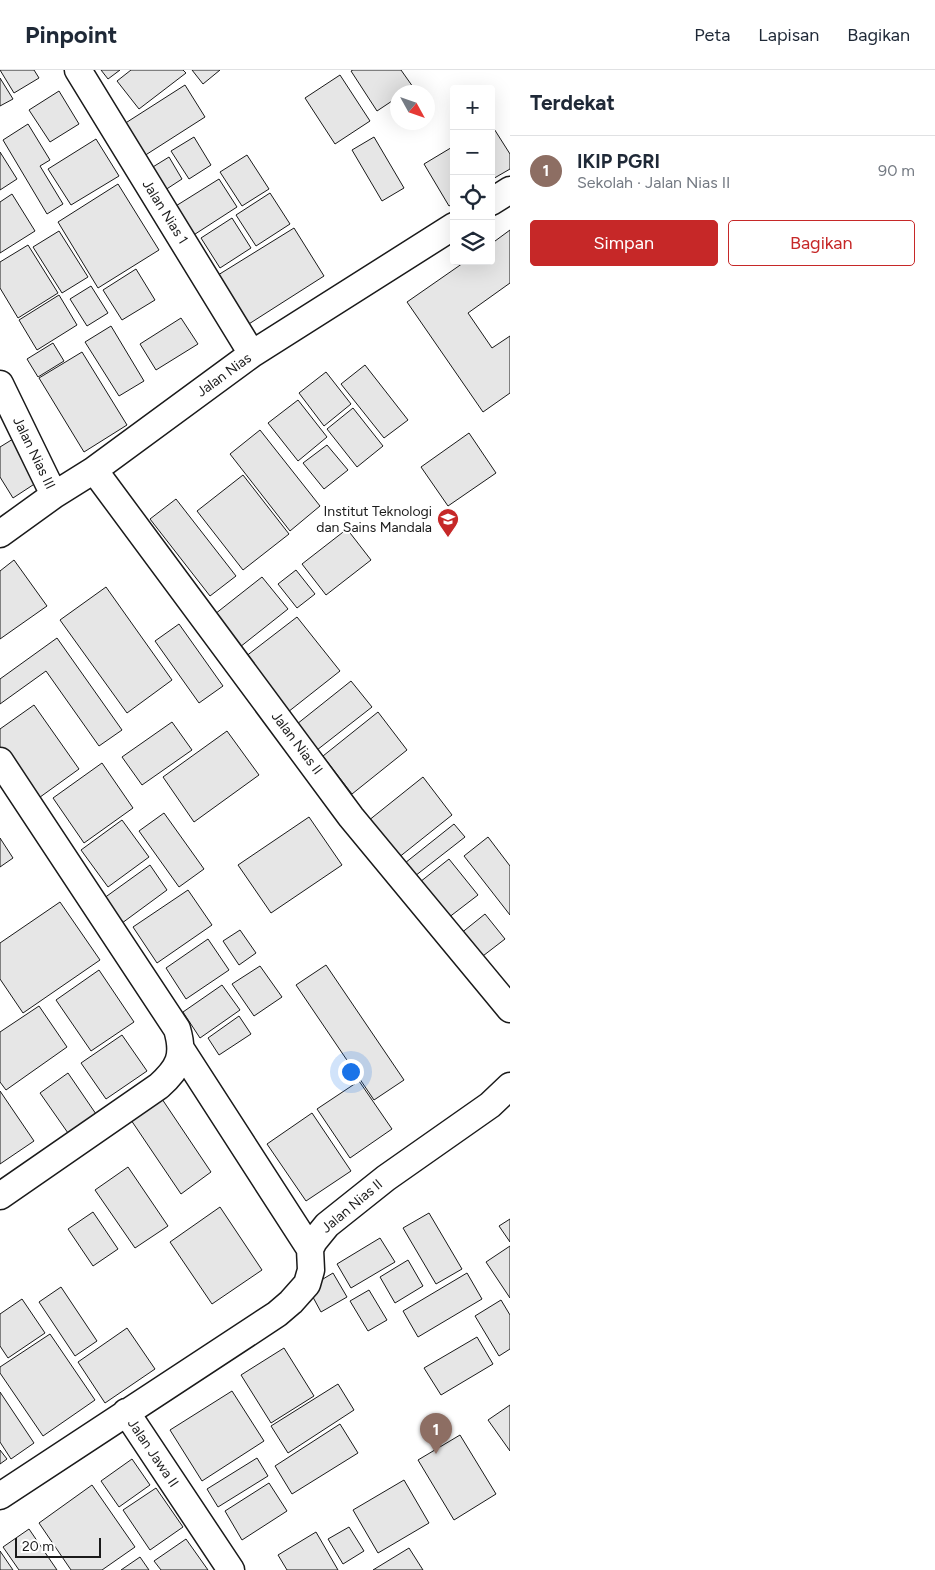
<!DOCTYPE html>
<html lang="id">
<head>
<meta charset="utf-8">
<style>
	:root { --surface:#fff; --page:#f6f6f7; --text:#1f2937; --muted:#747a83; --line:#e0e1e3; --accent:#c62828 }
	body { margin:0; font-family:Figtree,sans-serif; background:var(--page); color:var(--text) }
	.controls { position:absolute; right:15px; top:15px; display:grid; overflow:hidden; border-radius:5px; box-shadow:0 5px 20px #0002 }
	.controls button { width:45px; height:45px; display:grid; place-items:center; padding:0; border:0; border-bottom:1px solid var(--line); background:var(--surface); color:var(--text); font:25px sans-serif }
	.compass { position:absolute; left:390px; top:15px; width:45px; height:45px; border-radius:50%; background:var(--surface); box-shadow:0 5px 20px #0002; rotate:130deg }
	.scale { position:absolute; left:15px; bottom:12px; width:86px; box-sizing:border-box; padding-left:5px; border:2px solid #1a1a1a; border-top:0; font-size:14px; line-height:18px; white-space:nowrap; color:#1a1a1a; -webkit-text-stroke:4px #fff; paint-order:stroke }
	.you { position:absolute; left:350px; top:1001px; width:18px; height:18px; margin:-12px; border:4px solid #fff; border-radius:50%; background:#1a73e8; box-shadow:0 0 0 8px #1a73e833 }
	.badge { display:grid; place-items:center; width:32px; height:32px; border-radius:50%; background:var(--accent); color:#fff; font-size:16px; font-weight:700 }
	.pin { position:absolute; translate:-50% -41px; filter:drop-shadow(0 1px 2px #0008) }
	.pin::after { content:''; position:absolute; top:26px; width:18px; height:15px; background:inherit; clip-path:polygon(0 0,100% 0,50% 100%) }
	.list { margin:0; padding:0; list-style:none }
	h2 { display:flex; justify-content:space-between; align-items:center; height:65px; margin:0; padding:0 20px; font-size:21px }
	h2 small { font-size:16px; font-weight:400; color:var(--muted) }
	.list li { display:grid; grid-template-columns:32px 1fr auto; gap:15px; align-items:center; box-sizing:border-box; height:70px; padding:0 20px; border-top:1px solid var(--line) }
	.list b { display:block; font-size:19px; white-space:nowrap }
	.list p { margin:0; font-size:16px; white-space:nowrap; color:var(--muted) }
	.list em { font-size:16px; font-style:normal; color:var(--muted) }
	.actions { display:flex; gap:10px; padding:15px 20px }
	.actions a { flex:1; padding:11px 0; border:1px solid var(--accent); border-radius:5px; text-align:center; font-size:18px; color:var(--accent) }
	.actions .main { background:var(--accent); color:#fff }
	.icon { flex:none; width:28px; height:28px; fill:none; stroke:currentColor; stroke-width:2; stroke-linecap:round; stroke-linejoin:round }
	.map { position:relative; flex:none; width:510px; height:1500px; overflow:hidden }
	header { display:flex; align-items:center; gap:30px; box-sizing:border-box; height:70px; padding:0 25px; background:var(--surface); border-bottom:1px solid var(--line) }
	header strong { font-size:24px }
	nav { display:flex; gap:28px; margin-inline-start:auto; font-size:18px }
	main { display:flex }
	aside { flex:1; background:var(--surface) }
	.map>svg:first-child { display:block }
	.building { fill:#e6e6e6; stroke:#1a1a1a }
	.lines { fill:none; stroke-linecap:round; stroke-linejoin:round }
	.minor-casing { stroke:#1a1a1a; stroke-width:29 }
	.minor { stroke:#fff; stroke-width:26 }
	.labels { text-anchor:middle; dominant-baseline:central; stroke-width:4; stroke-linejoin:round; paint-order:stroke }
	.street-label { font-size:14px; fill:#1a1a1a; stroke:#fff }
	.poi-label { font-size:14px; fill:#1a1a1a; stroke:#fff; text-anchor:end }
</style>
</head>
<body>
<header>
<strong>Pinpoint</strong>
<nav><a>Peta</a><a>Lapisan</a><a>Bagikan</a></nav>
</header>
<main>
<div class="map">
<svg width="510" height="1500" viewBox="0 0 510 1500">
	<rect width="100%" height="100%" fill="#fff"/>
	<path class="building" d="M 0,0 L 34,0 L 39,8 L 14,23 Z
		M 101,0 L 120,0 L 108,9 Z
		M 131,0 L 183,0 L 186,3 L 139,39 L 117,11 Z
		M 192,0 L 220,0 L 203,14 Z
		M 353,0 L 401,0 L 413,17 L 405,22 L 398,22 L 398,27 L 377,41 L 351,1 Z
		M 340,5 L 370,51 L 335,74 L 305,28 Z
		M 0,8 L 13,29 L 0,36 Z
		M 185,15 L 205,47 L 144,86 L 124,54 Z
		M 59,21 L 79,54 L 50,72 L 29,40 Z
		M 28,54 L 50,90 L 40,96 L 63,134 L 47,144 L 3,70 Z
		M 491,54 L 510,84 L 510,99 L 491,110 Z
		M 194,67 L 211,95 L 189,109 L 171,81 Z
		M 374,67 L 404,118 L 382,131 L 352,80 Z
		M 96,69 L 119,106 L 71,135 L 48,99 Z
		M 454,76 L 454,133 L 449,136 L 424,94 Z
		M 0,82 L 17,109 L 0,120 Z
		M 247,85 L 269,119 L 242,136 L 220,102 Z
		M 169,87 L 182,109 L 162,122 L 148,100 Z
		M 219,109 L 237,137 L 189,168 L 171,139 Z
		M 118,114 L 159,180 L 98,218 L 58,152 Z
		M 270,123 L 290,154 L 256,176 L 236,145 Z
		M 12,124 L 35,161 L 0,183 L 0,132 Z
		M 232,148 L 251,178 L 220,198 L 201,168 Z
		M 294,158 L 324,206 L 241,259 L 210,210 Z
		M 510,160 L 510,213 L 468,243 L 492,278 L 510,266 L 510,323 L 483,342 L 407,232 L 466,191 L 491,191 L 491,174 Z
		M 59,161 L 88,207 L 62,223 L 33,177 Z
		M 28,175 L 58,223 L 18,248 L 0,218 L 0,192 Z
		M 136,199 L 155,230 L 122,250 L 103,220 Z
		M 91,216 L 108,243 L 87,256 L 70,229 Z
		M 59,225 L 77,255 L 37,280 L 19,250 Z
		M 181,248 L 198,274 L 156,300 L 140,274 Z
		M 111,256 L 144,311 L 119,326 L 85,272 Z
		M 53,273 L 64,291 L 38,307 L 27,289 Z
		M 82,282 L 127,355 L 84,382 L 39,308 Z
		M 365,295 L 408,350 L 384,368 L 341,314 Z
		M 326,302 L 351,334 L 324,356 L 299,323 Z
		M 298,330 L 327,367 L 298,391 L 268,353 Z
		M 353,338 L 383,376 L 357,397 L 327,359 Z
		M 260,360 L 320,436 L 290,461 L 230,384 Z
		M 469,363 L 496,403 L 448,436 L 421,397 Z
		M 13,369 L 39,411 L 13,428 L 0,407 L 0,377 Z
		M 327,375 L 348,400 L 324,419 L 303,393 Z
		M 243,405 L 289,464 L 243,500 L 197,441 Z
		M 176,429 L 236,506 L 210,526 L 150,449 Z
		M 347,459 L 371,490 L 326,525 L 302,494 Z
		M 14,490 L 47,536 L 0,569 L 0,501 Z
		M 296,500 L 315,524 L 297,538 L 278,514 Z
		M 262,507 L 288,539 L 240,577 L 215,544 Z
		M 106,517 L 172,610 L 127,643 L 60,550 Z
		M 297,547 L 340,601 L 288,642 L 245,587 Z
		M 179,554 L 223,616 L 199,633 L 155,571 Z
		M 57,568 L 122,660 L 99,676 L 46,601 L 0,634 L 0,609 Z
		M 351,611 L 372,637 L 317,680 L 297,654 Z
		M 34,635 L 79,699 L 36,730 L 0,679 L 0,659 Z
		M 378,642 L 407,680 L 352,724 L 323,686 Z
		M 172,652 L 192,680 L 142,715 L 122,687 Z
		M 227,661 L 259,705 L 194,752 L 163,707 Z
		M 102,693 L 133,738 L 84,773 L 53,728 Z
		M 423,707 L 452,745 L 398,788 L 368,751 Z
		M 164,743 L 204,799 L 179,817 L 139,761 Z
		M 309,747 L 342,795 L 271,843 L 238,795 Z
		M 122,750 L 149,787 L 108,817 L 81,780 Z
		M 454,754 L 465,767 L 415,806 L 405,793 Z
		M 488,767 L 510,796 L 510,845 L 464,786 Z
		M 0,768 L 13,788 L 0,797 Z
		M 449,789 L 478,825 L 448,848 L 420,812 Z
		M 150,795 L 167,820 L 118,856 L 100,831 Z
		M 188,820 L 212,855 L 157,893 L 133,857 Z
		M 60,832 L 100,890 L 23,943 L 0,909 L 0,873 Z
		M 485,844 L 505,869 L 479,889 L 460,864 Z
		M 240,860 L 256,883 L 239,895 L 223,871 Z
		M 208,869 L 229,900 L 186,929 L 166,898 Z
		M 326,895 L 404,1010 L 374,1030 L 296,915 Z
		M 260,896 L 282,927 L 254,946 L 232,914 Z
		M 99,900 L 134,952 L 91,981 L 56,930 Z
		M 222,915 L 240,940 L 200,968 L 183,942 Z
		M 39,936 L 67,977 L 6,1020 L 0,1012 L 0,962 Z
		M 239,946 L 251,964 L 219,985 L 208,968 Z
		M 122,965 L 147,1001 L 106,1029 L 81,993 Z
		M 68,1003 L 96,1044 L 68,1063 L 40,1023 Z
		M 359,1011 L 392,1059 L 350,1088 L 317,1039 Z
		M 0,1021 L 34,1071 L 0,1094 Z
		M 162,1029 L 211,1102 L 181,1124 L 131,1050 Z
		M 312,1043 L 351,1101 L 306,1131 L 267,1074 Z
		M 128,1097 L 168,1156 L 135,1178 L 95,1120 Z
		M 220,1137 L 262,1200 L 212,1234 L 170,1172 Z
		M 93,1142 L 118,1179 L 93,1196 L 68,1159 Z
		M 429,1143 L 462,1199 L 436,1214 L 403,1158 Z
		M 510,1149 L 510,1172 L 499,1156 Z
		M 380,1168 L 395,1192 L 351,1218 L 337,1194 Z
		M 510,1176 L 510,1228 L 486,1192 Z
		M 408,1190 L 423,1216 L 395,1233 L 380,1207 Z
		M 333,1203 L 347,1227 L 321,1242 L 308,1218 Z
		M 467,1203 L 482,1229 L 418,1267 L 403,1241 Z
		M 61,1217 L 97,1271 L 75,1286 L 39,1232 Z
		M 369,1220 L 387,1250 L 368,1261 L 350,1231 Z
		M 22,1229 L 45,1263 L 8,1288 L 0,1276 L 0,1244 Z
		M 501,1230 L 510,1245 L 510,1279 L 499,1286 L 475,1246 Z
		M 127,1258 L 155,1299 L 105,1333 L 78,1292 Z
		M 50,1264 L 95,1330 L 43,1366 L 0,1303 L 0,1297 Z
		M 477,1267 L 493,1294 L 441,1325 L 424,1298 Z
		M 284,1278 L 314,1326 L 271,1353 L 241,1305 Z
		M 338,1314 L 354,1340 L 288,1383 L 271,1356 Z
		M 232,1321 L 264,1371 L 202,1411 L 170,1360 Z
		M 0,1322 L 34,1373 L 11,1389 L 0,1372 Z
		M 510,1335 L 510,1381 L 488,1350 Z
		M 340,1354 L 358,1383 L 292,1424 L 275,1396 Z
		M 460,1365 L 496,1424 L 454,1450 L 418,1390 Z
		M 0,1380 L 7,1389 L 0,1394 Z
		M 257,1388 L 268,1406 L 218,1437 L 207,1419 Z
		M 132,1389 L 150,1415 L 119,1437 L 101,1411 Z
		M 404,1410 L 429,1453 L 378,1483 L 353,1440 Z
		M 269,1413 L 287,1441 L 242,1470 L 225,1441 Z
		M 92,1415 L 135,1477 L 102,1500 L 71,1500 L 39,1453 Z
		M 156,1418 L 183,1457 L 150,1480 L 123,1440 Z
		M 349,1457 L 364,1481 L 343,1494 L 328,1469 Z
		M 29,1459 L 57,1500 L 19,1500 L 3,1477 Z
		M 316,1462 L 338,1500 L 287,1500 L 278,1485 Z
		M 186,1469 L 208,1500 L 161,1500 L 154,1491 Z
		M 409,1478 L 423,1500 L 373,1500 Z
		M 0,1481 L 13,1500 L 0,1500 Z
		M 140,1487 L 149,1500 L 121,1500 Z"/>
	<g class="lines">
		<g class="minor-casing">
			<path id="minor" d="M 78,0 L 252,284
				M 491,132 L 510,120
				M 0,314 L 54,425
				M 94,400 L 351,747 L 510,939
				M 0,464 L 54,425 L 94,400 L 252,284 L 454,156
				M 0,691 L 177,959 C 185,986 179,998 159,1016 L 0,1126
				M 181,979 L 310,1179
				M 126,1342 L 231,1500
				M 0,1426 L 277,1244 L 291,1232 L 307,1214 L 311,1200 L 310,1179 L 314,1171 L 327,1155 L 386,1108 L 490,1035 L 510,1016"/>
		</g>
		<use href="#minor" class="minor"/>
	</g>
	<defs>
		<g id="university-pin" transform="scale(1.125)"><path d="M0 17L-7.5 6A9.5 9.5 0 1 1 7.5 6Z" fill="#c62828" stroke="#fff"/><path d="M0-5L7-2L0 1L-7-2ZM-4 1L0 2.5L4 1V4Q0 6-4 4Z" fill="#fff"/></g>
	</defs>
	<g fill-rule="evenodd">
		<use href="#university-pin" x="448" y="449"/>
	</g>
	<g class="labels">
		<g class="street-label">
			<text transform="translate(165 142) rotate(58)">Jalan Nias 1</text>
			<text transform="translate(224 305) rotate(-36)">Jalan Nias</text>
			<text transform="translate(34 383) rotate(64)">Jalan Nias III</text>
			<text transform="translate(297 673) rotate(53)">Jalan Nias II</text>
			<text transform="translate(352 1136) rotate(-40)">Jalan Nias II</text>
			<text transform="translate(153 1383) rotate(56)">Jalan Jawa II</text>
		</g>
		<g class="poi-label">
			<text x="432" y="441">Institut Teknologi<tspan x="432" dy="16">dan Sains Mandala</tspan></text>
		</g>
	</g>
</svg>
<div class="controls">
<button>+</button>
<button>−</button>
<button><svg class="icon" aria-label="locate" viewBox="0 0 24 24"><circle cx="12" cy="12" r="6"/><path d="M12 2v4M12 18v4M2 12h4M18 12h4"/></svg></button>
<button><svg class="icon" aria-label="layers" viewBox="0 0 24 24"><path d="M12 4l9 5-9 5-9-5zM3 14l9 5 9-5"/></svg></button>
</div>
<svg class="compass" viewBox="-18 -18 36 36"><path d="M0-13l5 13h-10z" fill="#e53935"/><path d="M0 13l5-13h-10z" fill="#747a83"/></svg>
<div class="scale">20 m</div>
<div class="you"></div>
<div class="pin badge" style="left:436px;top:1384px;background:#8d6e63">1</div>
</div>
<aside>
<h2>Terdekat<small></small></h2>
<ul class="list">
<li><span class="badge" style="background:#8d6e63">1</span><div><b>IKIP PGRI</b><p>Sekolah · Jalan Nias II</p></div><em>90 m</em></li>
</ul>
<div class="actions"><a class="main">Simpan</a><a>Bagikan</a></div>
</aside>
</main>
</body>
</html>
